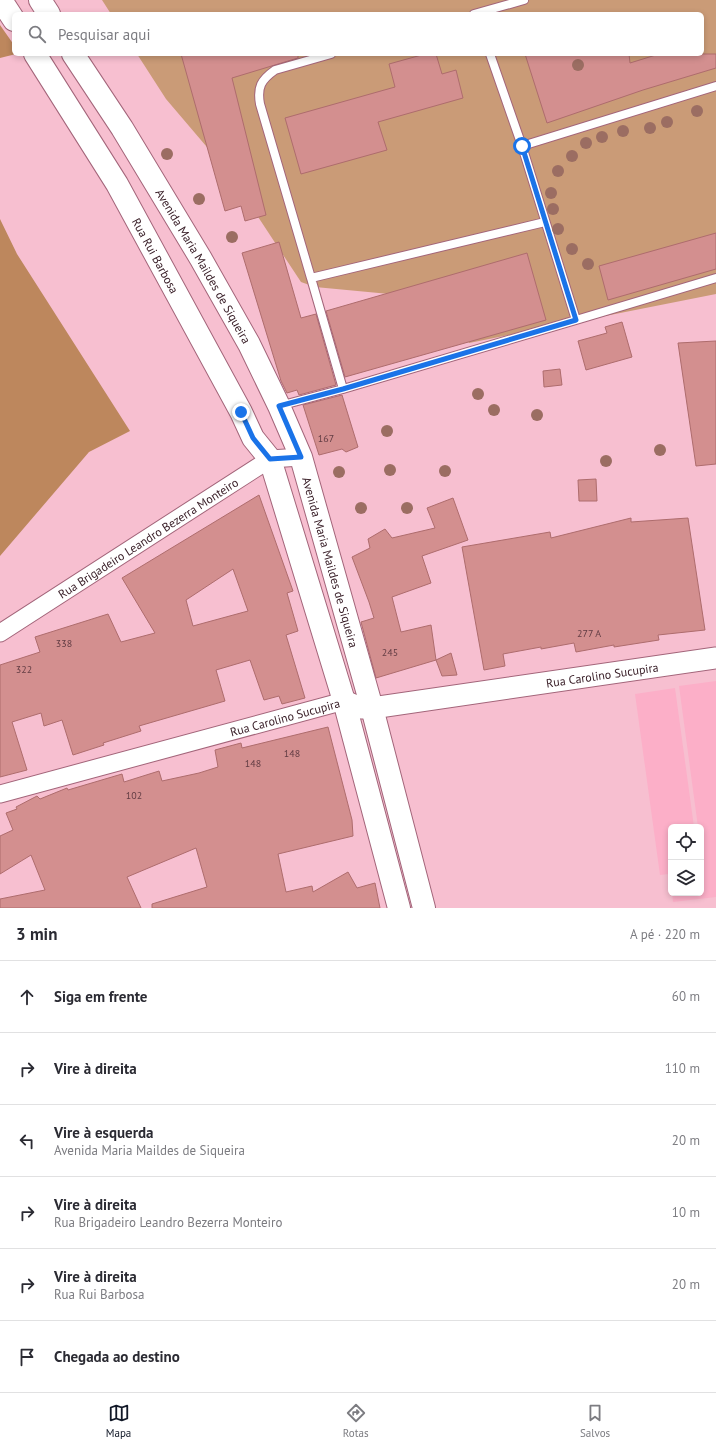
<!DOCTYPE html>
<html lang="pt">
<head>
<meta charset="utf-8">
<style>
	:root { --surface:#fff; --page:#f2f2f3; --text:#2b2b33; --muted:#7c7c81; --line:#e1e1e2; --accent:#111827 }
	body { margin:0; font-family:"PT Sans",sans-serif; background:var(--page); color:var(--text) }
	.controls { position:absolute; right:12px; bottom:12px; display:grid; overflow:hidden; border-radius:6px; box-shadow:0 2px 6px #0003 }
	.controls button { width:36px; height:36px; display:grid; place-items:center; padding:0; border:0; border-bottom:1px solid var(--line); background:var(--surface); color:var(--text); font:20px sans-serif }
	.stop { position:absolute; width:12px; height:12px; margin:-9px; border:3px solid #1a73e8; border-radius:50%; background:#fff }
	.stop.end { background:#1a73e8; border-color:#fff; box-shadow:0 1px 4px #0008 }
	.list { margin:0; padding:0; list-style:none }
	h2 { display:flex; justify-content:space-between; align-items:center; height:52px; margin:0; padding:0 16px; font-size:17px }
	h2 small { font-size:13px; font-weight:400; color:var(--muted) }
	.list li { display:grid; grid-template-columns:26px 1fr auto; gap:12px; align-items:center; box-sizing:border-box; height:72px; padding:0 16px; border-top:1px solid var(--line) }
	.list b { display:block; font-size:15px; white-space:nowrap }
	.list p { margin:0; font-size:13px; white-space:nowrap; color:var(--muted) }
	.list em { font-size:13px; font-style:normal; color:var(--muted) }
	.icon { flex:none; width:22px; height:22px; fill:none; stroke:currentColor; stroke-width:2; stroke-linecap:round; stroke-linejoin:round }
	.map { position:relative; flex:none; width:716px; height:908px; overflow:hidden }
	.search { position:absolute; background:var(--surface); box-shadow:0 2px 6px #0003; left:12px; right:12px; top:12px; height:44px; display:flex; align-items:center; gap:10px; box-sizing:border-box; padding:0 14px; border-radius:6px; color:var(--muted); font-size:15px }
	.sheet { height:484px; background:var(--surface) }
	nav { display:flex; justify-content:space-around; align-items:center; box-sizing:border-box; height:56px; border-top:1px solid var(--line); background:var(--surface); font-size:11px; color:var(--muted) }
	nav a { display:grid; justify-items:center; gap:2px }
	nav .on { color:var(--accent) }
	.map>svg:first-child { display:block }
	.built { fill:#fcafc8 }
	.green { fill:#ca9b77 }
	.forest { fill:#bd875d }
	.building { fill:#d38f8f; stroke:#ae6c6d; fill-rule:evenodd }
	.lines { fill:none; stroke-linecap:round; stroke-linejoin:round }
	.service-casing { stroke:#a3657a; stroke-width:10 }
	.minor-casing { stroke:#a3657a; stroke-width:19 }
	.tertiary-casing { stroke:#a3657a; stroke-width:23 }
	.secondary-casing { stroke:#a3657a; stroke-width:24 }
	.service { stroke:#fff; stroke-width:8 }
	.minor { stroke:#fff; stroke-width:17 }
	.tertiary { stroke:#fff; stroke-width:21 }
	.secondary { stroke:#fff; stroke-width:22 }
	.tree { fill:#9b6d62 }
	.route { stroke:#1a73e8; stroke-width:5 }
	.labels { text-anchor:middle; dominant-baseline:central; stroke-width:3; stroke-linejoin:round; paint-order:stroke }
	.number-label { font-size:10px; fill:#613c43 }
	.street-label { font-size:12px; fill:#3b212a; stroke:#f7bfd0 }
</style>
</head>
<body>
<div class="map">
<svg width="716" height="908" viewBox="0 0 716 908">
	<rect width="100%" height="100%" fill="#f7bfd0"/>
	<path class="built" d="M 716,681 L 716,897 L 673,902 L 672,893 L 701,893 L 701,827 L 698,827 L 679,686 Z
		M 675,688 L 694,827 L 671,827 L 671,885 L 669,874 L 660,875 L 635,694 Z"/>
	<path class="green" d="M 102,0 L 716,0 L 716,294 L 469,343 L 453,300 L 315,287 L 301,282 L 229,173 L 166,99 L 137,54 L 702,54 L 702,14 L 111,14 Z"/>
	<path class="forest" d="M 0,25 L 14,45 L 14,54 L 16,54 L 0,58 Z
		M 0,219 L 17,254 L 130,431 L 89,452 L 0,556 Z"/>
	<path class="building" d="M 181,54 L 298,54 L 298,58 L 232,78 L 266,215 L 245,221 L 241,206 L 225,211 Z
		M 425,54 L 436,54 L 442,74 L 456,70 L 463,98 L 378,122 L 387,150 L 301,174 L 285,118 L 395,87 L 389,64 Z
		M 525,54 L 629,54 L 630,63 L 659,54 L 716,54 L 716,68 L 643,90 L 547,123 Z
		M 716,233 L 716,269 L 608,300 L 599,266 Z
		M 279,242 L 301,318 L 316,314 L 336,385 L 299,395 L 297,390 L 287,393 L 281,381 L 242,253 Z
		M 527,253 L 546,320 L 345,377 L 326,311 Z
		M 622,322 L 632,357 L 586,370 L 578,341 L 607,333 L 605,327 Z
		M 716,341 L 716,464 L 696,466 L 678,343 Z
		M 560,369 L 562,385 L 544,387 L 543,371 Z
		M 342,395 L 358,447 L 346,452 L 342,449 L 319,455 L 303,405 Z
		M 596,479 L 597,501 L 579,501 L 578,480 Z
		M 259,495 L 293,591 L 287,593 L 298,631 L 286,635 L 305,698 L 282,704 L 279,696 L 264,700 L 250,660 L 216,670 L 225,701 L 139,726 L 141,731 L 103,743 L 104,745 L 73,755 L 62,720 L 44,726 L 41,713 L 12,722 L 27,770 L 0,777 L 0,665 L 40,652 L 35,637 L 108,614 L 121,642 L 155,633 L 122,578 ZM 233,569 L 248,611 L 193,626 L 186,600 Z
		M 453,498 L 468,540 L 422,556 L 431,583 L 392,597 L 401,632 L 431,625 L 436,660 L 376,678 L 361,622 L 374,618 L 369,602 L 352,557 L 370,548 L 368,539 L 385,529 L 392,538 L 435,528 L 427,508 Z
		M 631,518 L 631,522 L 688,518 L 705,630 L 658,635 L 659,640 L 614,647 L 614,645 L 576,652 L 574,643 L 541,649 L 541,647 L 503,654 L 505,666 L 484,670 L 462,547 L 550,532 L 551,538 Z
		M 451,653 L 457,675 L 442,676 L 436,660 Z
		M 328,727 L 352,820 L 353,836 L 278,854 L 286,892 L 312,886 L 313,892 L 348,872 L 357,888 L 375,883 L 380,908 L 152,908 L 152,904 L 207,887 L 196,848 L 127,877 L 141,908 L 0,908 L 0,899 L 45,890 L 31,855 L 0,874 L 0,836 L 13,830 L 6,813 L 17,809 L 16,807 L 37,796 L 40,799 L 67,788 L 68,790 L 122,774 L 124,782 L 159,771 L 162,781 L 199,773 L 218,767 L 215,750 L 241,743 L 242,748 Z"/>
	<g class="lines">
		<g class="service-casing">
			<path id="service" d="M 474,14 L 524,0
				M 490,54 L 522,146
				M 716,86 L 522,146 L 576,320 L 716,278
				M 311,278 L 260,104 C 257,87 261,80 275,70 L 331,54
				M 343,389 L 576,320
				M 279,406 L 343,389 L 311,278 L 545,222"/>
		</g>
		<g class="minor-casing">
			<g id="minor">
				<path id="s1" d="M 0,633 L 270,459 L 301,457"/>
				<path id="s2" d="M 0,794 L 344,701"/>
			</g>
		</g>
		<g class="tertiary-casing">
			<g id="tertiary">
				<path id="s3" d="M 344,701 L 361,708 L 372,708 L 716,658"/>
			</g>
		</g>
		<g class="secondary-casing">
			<g id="secondary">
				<path d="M 1,0 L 14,20"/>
				<path d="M 40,0 L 49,14"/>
				<path id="s4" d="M 35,54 L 117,184 L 241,412 L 253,438 L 270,459 L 344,701 L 399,908"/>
				<path id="s5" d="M 73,54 L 122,128 L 201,259 L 249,344 L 279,406 L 301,457 L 372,708 L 424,908"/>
			</g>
		</g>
		<use href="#service" class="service"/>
		<use href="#minor" class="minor"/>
		<use href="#tertiary" class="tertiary"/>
		<use href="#secondary" class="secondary"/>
	</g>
	<g class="tree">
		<circle cx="578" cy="65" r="6"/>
		<circle cx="697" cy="111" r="6"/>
		<circle cx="667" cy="122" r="6"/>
		<circle cx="650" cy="128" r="6"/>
		<circle cx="623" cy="131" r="6"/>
		<circle cx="602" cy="137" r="6"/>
		<circle cx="586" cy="143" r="6"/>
		<circle cx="167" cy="154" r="6"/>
		<circle cx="572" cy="156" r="6"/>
		<circle cx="558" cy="171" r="6"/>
		<circle cx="551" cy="193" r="6"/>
		<circle cx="199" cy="199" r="6"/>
		<circle cx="553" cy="209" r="6"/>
		<circle cx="558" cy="229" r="6"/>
		<circle cx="232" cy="237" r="6"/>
		<circle cx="572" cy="249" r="6"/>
		<circle cx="588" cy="264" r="6"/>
		<circle cx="478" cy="394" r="6"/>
		<circle cx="494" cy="410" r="6"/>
		<circle cx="537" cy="415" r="6"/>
		<circle cx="387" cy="431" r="6"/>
		<circle cx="660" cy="450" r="6"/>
		<circle cx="606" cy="461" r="6"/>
		<circle cx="390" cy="470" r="6"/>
		<circle cx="445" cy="471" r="6"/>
		<circle cx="339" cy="472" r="6"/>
		<circle cx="361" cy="508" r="6"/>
		<circle cx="407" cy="508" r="6"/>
	</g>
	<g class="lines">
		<path class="route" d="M 241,412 L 253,438 L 270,459 L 301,457 L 279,406 L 343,389 L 576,320 L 522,146"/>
	</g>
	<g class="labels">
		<g class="number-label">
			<text x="326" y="438">167</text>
			<text x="589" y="633">277 A</text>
			<text x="64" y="643">338</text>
			<text x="390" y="652">245</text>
			<text x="24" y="669">322</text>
			<text x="292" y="753">148</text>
			<text x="253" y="763">148</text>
			<text x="134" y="795">102</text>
		</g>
		<g class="street-label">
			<text stroke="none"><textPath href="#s4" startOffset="235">Rua Rui Barbosa</textPath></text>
			<text stroke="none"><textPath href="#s5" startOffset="249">Avenida Maria Maildes de Siqueira</textPath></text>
			<text stroke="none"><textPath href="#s1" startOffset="176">Rua Brigadeiro Leandro Bezerra Monteiro</textPath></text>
			<text stroke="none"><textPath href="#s5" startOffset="573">Avenida Maria Maildes de Siqueira</textPath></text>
			<text stroke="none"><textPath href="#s3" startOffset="262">Rua Carolino Sucupira</textPath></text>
			<text stroke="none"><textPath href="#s2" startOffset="295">Rua Carolino Sucupira</textPath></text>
		</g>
	</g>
</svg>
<div class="controls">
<button><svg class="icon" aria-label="locate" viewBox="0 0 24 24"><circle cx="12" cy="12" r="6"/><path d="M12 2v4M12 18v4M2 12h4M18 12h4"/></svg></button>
<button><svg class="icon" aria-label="layers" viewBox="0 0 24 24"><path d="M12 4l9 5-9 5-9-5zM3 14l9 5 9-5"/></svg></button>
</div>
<div class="stop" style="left:522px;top:146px"></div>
<div class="stop end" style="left:241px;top:412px"></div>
<div class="search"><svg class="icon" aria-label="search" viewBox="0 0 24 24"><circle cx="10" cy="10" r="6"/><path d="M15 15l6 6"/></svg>Pesquisar aqui</div>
</div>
<section class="sheet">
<h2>3 min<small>A pé · 220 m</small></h2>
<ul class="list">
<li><svg class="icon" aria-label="ahead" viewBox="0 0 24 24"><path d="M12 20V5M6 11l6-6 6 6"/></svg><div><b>Siga em frente</b></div><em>60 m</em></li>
<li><svg class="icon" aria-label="right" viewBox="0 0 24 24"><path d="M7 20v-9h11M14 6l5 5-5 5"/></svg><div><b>Vire à direita</b></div><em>110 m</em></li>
<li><svg class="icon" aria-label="left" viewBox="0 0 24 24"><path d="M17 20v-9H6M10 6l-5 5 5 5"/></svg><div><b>Vire à esquerda</b><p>Avenida Maria Maildes de Siqueira</p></div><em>20 m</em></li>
<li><svg class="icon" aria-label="right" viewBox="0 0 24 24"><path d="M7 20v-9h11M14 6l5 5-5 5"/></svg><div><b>Vire à direita</b><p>Rua Brigadeiro Leandro Bezerra Monteiro</p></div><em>10 m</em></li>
<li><svg class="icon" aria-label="right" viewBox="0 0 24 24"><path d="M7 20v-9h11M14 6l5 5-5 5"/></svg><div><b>Vire à direita</b><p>Rua Rui Barbosa</p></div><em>20 m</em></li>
<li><svg class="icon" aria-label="arrive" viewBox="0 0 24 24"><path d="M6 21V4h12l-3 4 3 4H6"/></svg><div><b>Chegada ao destino</b></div></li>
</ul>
</section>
<nav>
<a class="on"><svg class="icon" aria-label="map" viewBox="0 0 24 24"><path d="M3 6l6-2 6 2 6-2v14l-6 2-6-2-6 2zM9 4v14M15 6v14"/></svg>Mapa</a>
<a><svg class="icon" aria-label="directions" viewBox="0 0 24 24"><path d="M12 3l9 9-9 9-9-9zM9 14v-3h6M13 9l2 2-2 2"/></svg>Rotas</a>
<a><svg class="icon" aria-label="saved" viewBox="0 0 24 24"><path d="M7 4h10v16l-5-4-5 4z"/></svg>Salvos</a>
</nav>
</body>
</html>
